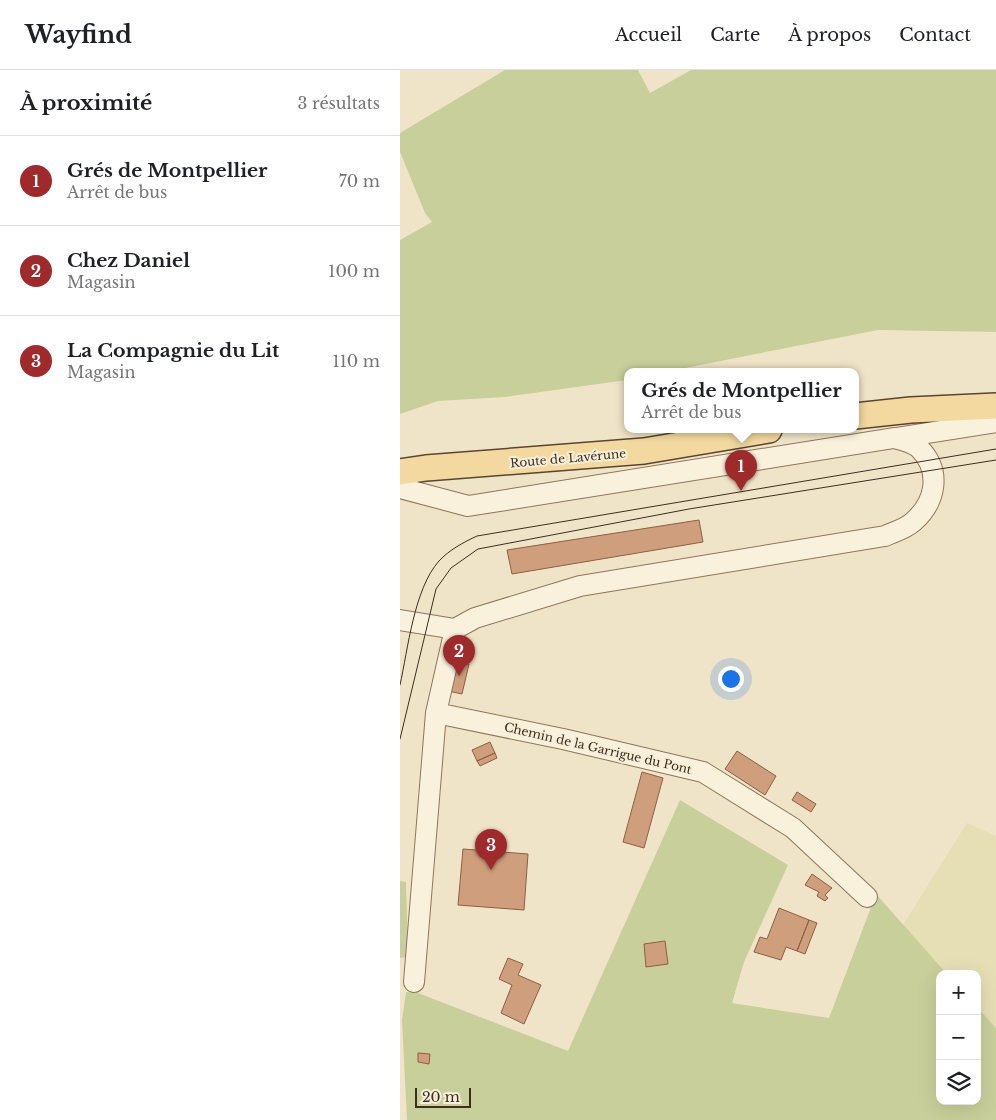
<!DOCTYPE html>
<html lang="fr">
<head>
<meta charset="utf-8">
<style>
	:root { --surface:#fff; --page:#f2f2f2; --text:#202124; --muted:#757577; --line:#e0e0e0; --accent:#9e2a2b }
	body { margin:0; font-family:"Libre Baskerville",serif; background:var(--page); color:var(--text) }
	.controls { position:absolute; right:15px; bottom:15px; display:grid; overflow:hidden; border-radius:10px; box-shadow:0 5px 20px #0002 }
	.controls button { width:45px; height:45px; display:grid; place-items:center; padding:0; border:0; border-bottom:1px solid var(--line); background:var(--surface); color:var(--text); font:25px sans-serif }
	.scale { position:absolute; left:15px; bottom:12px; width:56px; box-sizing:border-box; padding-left:5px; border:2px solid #3d2e20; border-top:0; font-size:14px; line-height:18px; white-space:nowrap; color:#3d2e20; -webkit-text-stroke:4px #f7eed8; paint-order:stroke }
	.you { position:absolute; left:330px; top:608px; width:18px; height:18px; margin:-12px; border:4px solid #fff; border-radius:50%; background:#1a73e8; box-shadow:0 0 0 8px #1a73e833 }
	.badge { display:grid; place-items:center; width:32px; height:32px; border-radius:50%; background:var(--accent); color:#fff; font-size:16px; font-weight:700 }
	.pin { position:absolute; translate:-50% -41px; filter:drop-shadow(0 1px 2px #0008) }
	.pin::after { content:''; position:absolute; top:26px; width:18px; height:15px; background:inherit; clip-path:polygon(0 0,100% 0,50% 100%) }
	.popup { position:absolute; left:224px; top:298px; width:235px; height:65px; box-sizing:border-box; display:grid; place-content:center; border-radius:10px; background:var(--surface); filter:drop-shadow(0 1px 4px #0005); font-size:16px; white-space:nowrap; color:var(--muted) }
	.popup b { font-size:19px; color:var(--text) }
	.popup::after { content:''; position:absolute; left:50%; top:100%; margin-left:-10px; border:10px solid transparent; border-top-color:var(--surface) }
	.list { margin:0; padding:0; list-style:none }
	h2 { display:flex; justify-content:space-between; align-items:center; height:65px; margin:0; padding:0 20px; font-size:21px }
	h2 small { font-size:16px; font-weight:400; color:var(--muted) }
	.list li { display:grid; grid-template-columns:32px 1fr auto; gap:15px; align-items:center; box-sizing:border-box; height:90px; padding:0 20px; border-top:1px solid var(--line) }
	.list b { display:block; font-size:19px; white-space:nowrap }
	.list p { margin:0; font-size:16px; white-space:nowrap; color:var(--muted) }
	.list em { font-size:16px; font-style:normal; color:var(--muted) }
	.icon { flex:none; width:28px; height:28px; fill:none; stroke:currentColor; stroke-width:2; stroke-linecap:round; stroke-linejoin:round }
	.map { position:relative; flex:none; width:596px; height:1050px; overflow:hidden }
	header { display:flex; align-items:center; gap:30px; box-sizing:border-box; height:70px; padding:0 25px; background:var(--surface); border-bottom:1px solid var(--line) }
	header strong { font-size:24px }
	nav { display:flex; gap:28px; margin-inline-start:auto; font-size:18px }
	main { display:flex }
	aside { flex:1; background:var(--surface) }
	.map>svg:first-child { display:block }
	.farmland { fill:#e6deb5 }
	.green { fill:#c9cf9b }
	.building { fill:#cf9f7d; stroke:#8d5f41 }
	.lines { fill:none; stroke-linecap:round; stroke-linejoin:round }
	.minor-casing { stroke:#8d765c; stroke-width:22 }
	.major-casing { stroke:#5b4430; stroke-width:28 }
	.minor { stroke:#faf1dc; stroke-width:20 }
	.major { stroke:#f3d9a0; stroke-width:25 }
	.tram { stroke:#3d2e20; stroke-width:1 }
	.labels { text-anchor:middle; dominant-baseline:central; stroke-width:4; stroke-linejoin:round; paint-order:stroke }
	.street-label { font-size:12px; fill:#3d2e20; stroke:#f7eed8 }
</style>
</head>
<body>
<header>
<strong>Wayfind</strong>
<nav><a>Accueil</a><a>Carte</a><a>À propos</a><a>Contact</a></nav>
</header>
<main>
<aside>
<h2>À proximité<small>3 résultats</small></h2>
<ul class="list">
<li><span class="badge">1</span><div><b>Grés de Montpellier</b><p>Arrêt de bus</p></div><em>70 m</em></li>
<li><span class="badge">2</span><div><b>Chez Daniel</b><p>Magasin</p></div><em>100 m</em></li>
<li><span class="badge">3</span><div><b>La Compagnie du Lit</b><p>Magasin</p></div><em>110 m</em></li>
</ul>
</aside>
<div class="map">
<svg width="596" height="1050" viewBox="0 0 596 1050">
	<rect width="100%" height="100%" fill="#f0e4c8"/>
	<path class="farmland" d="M 567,753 L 596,766 L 596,958 L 577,937 L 577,904 L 547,904 L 503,855 Z"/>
	<path class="green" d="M 105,0 L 238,0 L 250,23 L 291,0 L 596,0 L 596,262 L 478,260 L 265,302 L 227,302 L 227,310 L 105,327 L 38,331 L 0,344 L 0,170 L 32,152 L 25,143 L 0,82 L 0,63 Z
		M 280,730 L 388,795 L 344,892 L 332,933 L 429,948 L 476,824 L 547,904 L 540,904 L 540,1031 L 577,1031 L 577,937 L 596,958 L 596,1050 L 7,1050 L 2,950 L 6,922 L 18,923 L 168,981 Z
		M 0,811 L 6,812 L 8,887 L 0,888 Z"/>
	<path class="building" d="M 299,450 L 303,472 L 112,504 L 107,480 Z
		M 54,590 L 69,594 L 62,624 L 48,621 Z
		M 90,672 L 95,683 L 77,691 L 72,680 Z
		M 337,681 L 376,706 L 365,725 L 325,699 Z
		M 95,683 L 97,688 L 80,696 L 77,691 Z
		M 242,702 L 263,708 L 244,778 L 223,772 Z
		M 397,722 L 416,734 L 411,742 L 392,730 Z
		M 63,779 L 128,784 L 124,840 L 58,835 Z
		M 412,804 L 432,818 L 425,825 L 428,828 L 425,831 L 417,826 L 419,822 L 405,815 Z
		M 379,838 L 409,850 L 397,881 L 386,877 L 381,890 L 354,882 L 360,867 L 367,869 Z
		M 409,850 L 417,853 L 405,884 L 397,881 Z
		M 265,871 L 268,894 L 246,897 L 244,874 Z
		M 108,888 L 123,894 L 118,905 L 141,915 L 124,954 L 101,943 L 112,915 L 99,909 Z
		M 18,983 L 30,984 L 29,994 L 18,992 Z"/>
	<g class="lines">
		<g class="minor-casing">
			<path id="minor" d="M 496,368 L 596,352
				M 0,418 L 68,436 L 494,368 C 502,370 512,372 519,378 C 542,401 536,432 513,452 C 505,459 494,462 485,466 L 180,516 L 75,548 L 55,559
				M 0,550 L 55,559
				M 36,643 L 163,669 L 303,702 L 393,758 L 467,827
				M 14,912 L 36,643 L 55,559"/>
		</g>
		<g class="major-casing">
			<path id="major" d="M 455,346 L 511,340 L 596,336
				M 0,402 L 26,398 L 244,381 L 369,360"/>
		</g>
		<use href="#minor" class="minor"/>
		<use href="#major" class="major"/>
		<path class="tram" d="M 0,615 C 8,579 14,519 39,491 C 49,480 64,472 77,466 L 596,379
			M 0,669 L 36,519 L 51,498 L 78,479 L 289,439 L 596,390"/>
	</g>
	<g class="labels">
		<g class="street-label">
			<text transform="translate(168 388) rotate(-5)">Route de Lavérune</text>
			<text transform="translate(198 678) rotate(13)">Chemin de la Garrigue du Pont</text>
		</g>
	</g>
</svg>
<div class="controls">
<button>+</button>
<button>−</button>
<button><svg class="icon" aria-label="layers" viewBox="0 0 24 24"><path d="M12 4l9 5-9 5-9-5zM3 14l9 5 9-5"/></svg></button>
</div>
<div class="scale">20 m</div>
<div class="you"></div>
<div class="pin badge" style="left:341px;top:421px">1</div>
<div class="popup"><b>Grés de Montpellier</b>Arrêt de bus</div>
<div class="pin badge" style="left:59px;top:606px">2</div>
<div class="pin badge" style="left:91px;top:800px">3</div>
</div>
</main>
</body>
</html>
